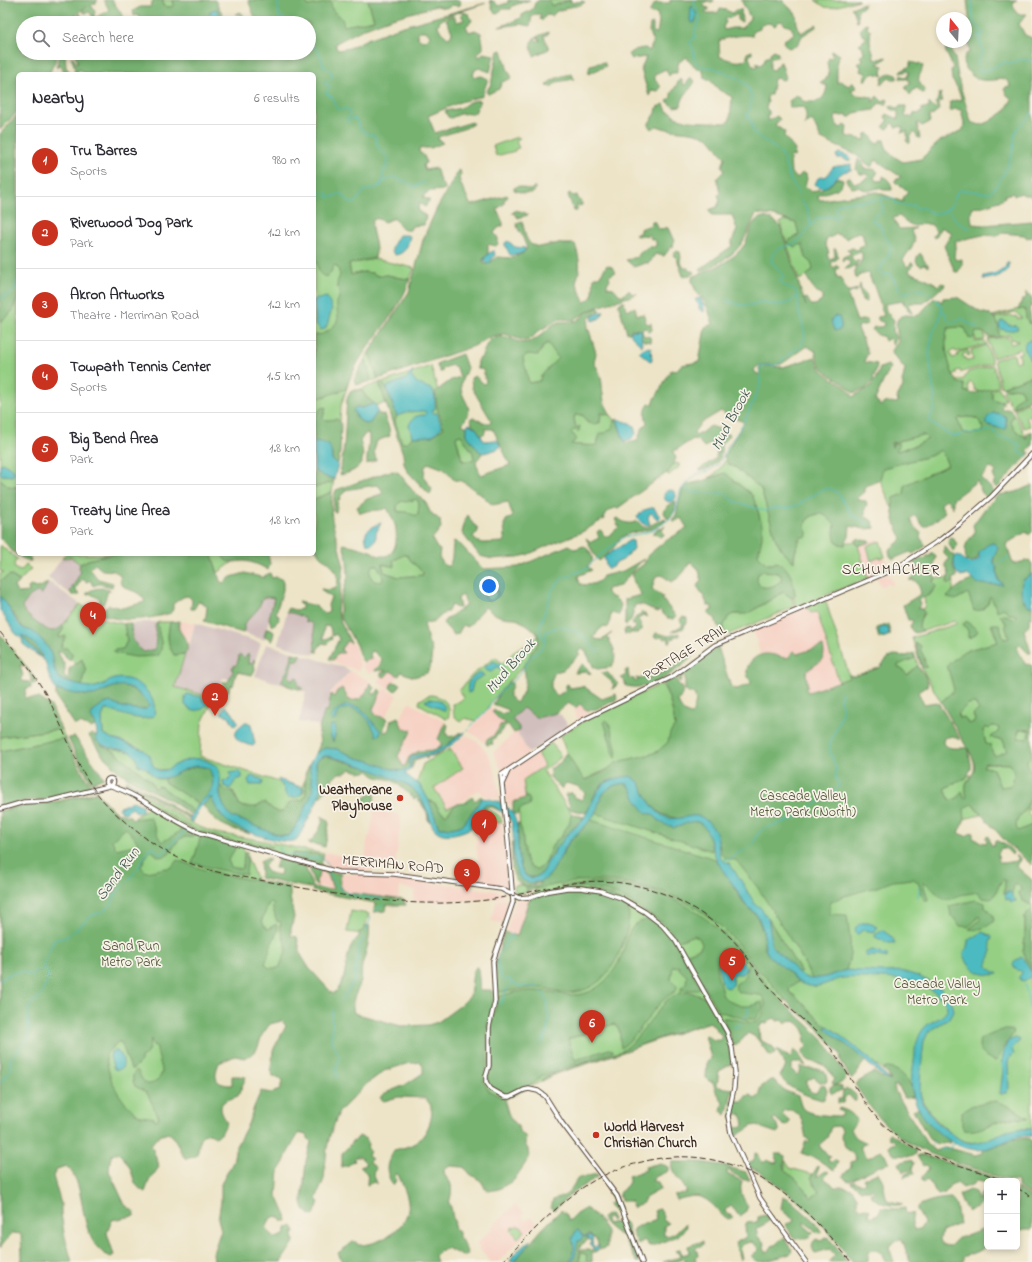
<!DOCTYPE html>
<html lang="en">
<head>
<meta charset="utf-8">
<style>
	:root { --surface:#fff; --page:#f2f2f3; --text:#2b2b33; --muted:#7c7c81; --line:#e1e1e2; --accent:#c8321e }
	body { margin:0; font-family:"Indie Flower",sans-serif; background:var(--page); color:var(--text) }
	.controls { position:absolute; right:12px; bottom:12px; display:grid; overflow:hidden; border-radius:6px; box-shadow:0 2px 6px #0003 }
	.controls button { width:36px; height:36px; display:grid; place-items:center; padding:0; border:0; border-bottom:1px solid var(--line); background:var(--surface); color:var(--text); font:20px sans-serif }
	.compass { position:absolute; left:936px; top:12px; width:36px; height:36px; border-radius:50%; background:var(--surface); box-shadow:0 2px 6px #0003; rotate:342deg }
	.you { position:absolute; left:489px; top:586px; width:14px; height:14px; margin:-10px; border:3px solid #fff; border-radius:50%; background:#1a73e8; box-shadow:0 0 0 6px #1a73e833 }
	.badge { display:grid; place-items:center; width:26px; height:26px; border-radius:50%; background:var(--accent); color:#fff; font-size:13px; font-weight:700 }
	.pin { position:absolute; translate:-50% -33px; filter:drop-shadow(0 1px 2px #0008) }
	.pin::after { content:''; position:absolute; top:21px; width:14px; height:12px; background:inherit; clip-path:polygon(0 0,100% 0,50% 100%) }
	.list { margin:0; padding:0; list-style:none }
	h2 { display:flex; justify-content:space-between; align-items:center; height:52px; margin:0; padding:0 16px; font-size:17px }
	h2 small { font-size:13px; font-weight:400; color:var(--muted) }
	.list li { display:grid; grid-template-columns:26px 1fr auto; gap:12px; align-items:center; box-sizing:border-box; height:72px; padding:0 16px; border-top:1px solid var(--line) }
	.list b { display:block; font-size:15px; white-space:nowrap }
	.list p { margin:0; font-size:13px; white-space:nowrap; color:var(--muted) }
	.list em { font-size:13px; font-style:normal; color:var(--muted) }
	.icon { flex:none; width:22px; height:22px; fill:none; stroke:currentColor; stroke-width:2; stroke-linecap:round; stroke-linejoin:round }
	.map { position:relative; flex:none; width:1032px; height:1262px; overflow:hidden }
	.search { position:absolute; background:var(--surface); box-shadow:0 2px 6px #0003; left:16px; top:16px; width:300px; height:44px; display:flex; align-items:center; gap:10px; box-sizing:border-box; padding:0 14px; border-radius:22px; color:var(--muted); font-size:15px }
	.panel { position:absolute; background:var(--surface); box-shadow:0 2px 6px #0003; left:16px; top:72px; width:300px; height:484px; border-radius:6px }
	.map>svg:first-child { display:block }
	.built { fill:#f6d2c4 }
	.industrial { fill:#d1bfbe }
	.green { fill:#94cf83; stroke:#687c50 }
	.forest { fill:#77b271; stroke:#596e48; fill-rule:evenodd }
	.water { fill:#4cbbc1; stroke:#447270; fill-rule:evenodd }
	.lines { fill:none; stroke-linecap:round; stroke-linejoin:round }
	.stream { stroke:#4cbbc1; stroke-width:1 }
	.secondary-casing { stroke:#564637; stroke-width:5.5 }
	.secondary { stroke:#fff; stroke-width:3.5 }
	.rail { stroke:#3b2a1e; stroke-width:1; stroke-dasharray:6 3; stroke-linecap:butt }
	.poi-dot { fill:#c8321e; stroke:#f7f3e8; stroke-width:1.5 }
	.labels { text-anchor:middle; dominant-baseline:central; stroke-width:3.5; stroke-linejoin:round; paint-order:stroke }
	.street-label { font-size:14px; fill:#3b2a1e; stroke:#f7f3e8 }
	.poi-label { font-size:14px; font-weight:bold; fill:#3b2a1e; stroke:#f7f3e8; text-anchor:end }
	.park-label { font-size:14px; fill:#515337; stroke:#f7f3e8 }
	.water-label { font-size:15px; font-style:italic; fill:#40564f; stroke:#f7f3e8 }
	.neighbourhood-label { font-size:15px; letter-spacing:1px; fill:#3b2a1e; stroke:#f7f3e8 }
</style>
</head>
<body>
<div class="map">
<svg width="1032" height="1262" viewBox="0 0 1032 1262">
	<rect width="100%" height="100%" fill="#f7f3e8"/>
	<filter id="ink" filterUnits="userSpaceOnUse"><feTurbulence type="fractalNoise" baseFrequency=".025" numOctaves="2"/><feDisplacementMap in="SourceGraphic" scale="8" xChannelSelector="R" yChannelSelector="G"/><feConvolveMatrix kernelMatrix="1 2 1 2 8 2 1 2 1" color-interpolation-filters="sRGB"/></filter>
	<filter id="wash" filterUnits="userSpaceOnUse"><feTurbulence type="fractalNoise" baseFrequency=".012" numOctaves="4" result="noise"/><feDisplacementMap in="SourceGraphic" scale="16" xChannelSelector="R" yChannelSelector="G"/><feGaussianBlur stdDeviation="0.9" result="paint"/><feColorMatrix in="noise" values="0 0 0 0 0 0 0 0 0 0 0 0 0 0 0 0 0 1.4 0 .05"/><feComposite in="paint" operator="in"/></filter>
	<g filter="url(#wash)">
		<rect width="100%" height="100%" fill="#ede4c7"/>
		<path class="built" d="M 879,538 L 888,567 L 884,571 L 868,578 L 858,545 Z
			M 887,574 L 891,577 L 893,585 L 887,584 L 881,587 L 876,578 Z
			M 806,608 L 816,612 L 839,682 L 809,692 L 805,688 L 808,687 L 806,674 L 807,671 L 824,657 L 823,646 L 797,654 L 791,654 L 790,657 L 787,658 L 767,653 L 761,655 L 753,630 Z
			M 179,621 L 195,623 L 188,646 L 187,642 L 179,630 Z
			M 347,641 L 351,643 L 355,648 L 359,661 L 360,667 L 358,671 L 329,660 L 333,659 L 338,653 L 342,654 L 340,649 Z
			M 370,655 L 378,659 L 381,663 L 380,666 L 375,669 L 375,671 L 369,674 L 363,667 L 361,659 L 364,662 Z
			M 350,671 L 370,681 L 369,686 L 362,698 L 356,702 L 349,701 L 342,688 L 334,697 L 330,693 Z
			M 390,671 L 399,676 L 388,688 L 377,682 L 381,676 L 385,677 Z
			M 384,688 L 397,695 L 385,718 L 377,716 L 374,714 L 373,709 Z
			M 409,702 L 422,710 L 446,722 L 444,730 L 443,746 L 410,757 L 404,768 L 397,756 L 408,729 L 403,730 L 399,719 Z
			M 580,705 L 584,709 L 589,710 L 590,713 L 578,720 L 574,710 Z
			M 490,707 L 508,722 L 487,745 L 469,731 Z
			M 517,732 L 529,753 L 506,769 L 501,769 L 493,753 L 514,733 Z
			M 466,735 L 478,742 L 489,755 L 496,774 L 500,799 L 486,796 L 482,794 L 482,792 L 476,791 L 465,800 L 447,808 L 434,788 L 463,768 L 450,749 Z
			M 537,753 L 544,766 L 526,798 L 513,802 L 513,806 L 507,804 L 504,780 L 508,772 Z
			M 374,811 L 397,814 L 401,818 L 395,868 L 384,866 L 380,860 L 365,859 L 368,836 L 370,836 Z
			M 495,822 L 496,823 L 502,822 L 504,846 L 506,846 L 507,886 L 504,888 L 460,880 L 461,871 L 465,864 L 469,863 L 474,863 L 478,859 L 475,830 L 476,825 Z
			M 326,852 L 354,859 L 373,861 L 372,871 L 349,871 L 327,868 L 323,860 L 323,857 Z
			M 318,869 L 333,873 L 393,877 L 497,891 L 502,892 L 503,897 L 461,901 L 413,901 L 415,890 L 400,887 L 398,899 L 363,895 L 363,894 L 329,889 L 321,886 L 316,887 Z
			M 500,899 L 507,899 L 508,906 L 502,923 L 491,921 L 497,901 Z
			M 519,900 L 529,900 L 517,936 L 506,933 L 515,902 Z
			M 515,1205 L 523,1212 L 522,1217 L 525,1220 L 527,1220 L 531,1217 L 537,1223 L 498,1262 L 490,1262 L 476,1244 L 493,1228 L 492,1227 Z"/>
		<path class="industrial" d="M 71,557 L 80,564 L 79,568 L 81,571 L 73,588 L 72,595 L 48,578 L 62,558 Z
			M 49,582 L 80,604 L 62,626 L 56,630 L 51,631 L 40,626 L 37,622 L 30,618 L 22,609 L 22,607 L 33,593 L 39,592 L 42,594 Z
			M 267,597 L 274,598 L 264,640 L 243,633 L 244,632 L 244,624 L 258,609 L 263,598 Z
			M 287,612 L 296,613 L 303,617 L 306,618 L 307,622 L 310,622 L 313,626 L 315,640 L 314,655 L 278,644 Z
			M 144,622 L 159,622 L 155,625 L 156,637 L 155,649 L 144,652 L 138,648 L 132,638 L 131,624 Z
			M 195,623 L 261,643 L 254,664 L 254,661 L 253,664 L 249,664 L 248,661 L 249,655 L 248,654 L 243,658 L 237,658 L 237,664 L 235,666 L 229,679 L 223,678 L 214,698 L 175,687 L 185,654 L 190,643 Z
			M 266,644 L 346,668 L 350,671 L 330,693 L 328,711 L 325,711 L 322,722 L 319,728 L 318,725 L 299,722 L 306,692 L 255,676 Z
			M 523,708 L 528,711 L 542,716 L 556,713 L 561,715 L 569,727 L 529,753 L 517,732 L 519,730 L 512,719 Z"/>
		<path class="green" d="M 163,0 L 173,0 L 174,6 L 169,7 L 163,6 Z
			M 258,0 L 368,0 L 374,20 L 309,43 L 309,23 Z
			M 549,0 L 571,0 L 571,1 L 552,6 Z
			M 815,0 L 859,0 L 831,8 L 825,7 Z
			M 517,137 L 520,138 L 516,141 L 519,148 L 515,149 L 515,151 L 496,156 L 493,146 Z
			M 321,196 L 364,349 L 349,381 L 341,406 L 338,454 L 332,492 L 314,499 L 314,197 Z
			M 784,220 L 796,223 L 799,235 L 788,241 L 802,244 C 805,252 810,259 813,268 C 811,274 805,277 799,280 L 780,223 Z
			M 375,259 L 414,268 L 410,279 L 400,278 L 388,275 L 378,276 L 372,273 L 363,272 L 351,275 L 349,264 Z
			M 18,297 L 18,487 C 9,487 6,485 0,479 L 0,322 L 12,312 Z
			M 1019,309 L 1025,309 L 1026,318 L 1030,324 L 1031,322 L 1032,326 L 1032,376 L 1001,387 L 994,360 L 1012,354 L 1014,355 L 1016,362 L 1020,361 L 1020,357 L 1017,354 L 1021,353 L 1020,349 L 993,358 L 988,341 L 989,339 L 1008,337 L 1011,344 L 1018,342 L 1018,340 L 1015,341 L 1014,339 L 1011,340 L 1010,335 L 988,338 L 986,334 L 992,337 L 996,319 L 995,318 L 1010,315 L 1013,317 L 1016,316 L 1018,319 L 1022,318 L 1015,312 L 994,317 L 992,316 Z
			M 953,327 C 965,327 966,328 974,337 L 976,332 L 978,331 L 984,333 L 985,339 L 983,340 L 977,341 L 975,337 L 975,342 L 985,341 L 987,344 L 956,352 L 955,350 L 950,352 L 952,358 L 957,357 L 957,355 L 962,351 L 968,350 L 970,355 L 968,356 L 966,353 L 963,354 L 963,357 L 965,358 L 966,360 L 973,360 L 971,350 L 987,345 L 992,363 C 985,366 964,370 961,373 L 960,370 L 956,371 L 956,374 L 953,375 C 948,362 942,342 948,328 Z
			M 548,343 L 559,358 L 541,376 L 540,381 L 529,383 L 522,358 C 526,354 530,352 535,355 L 542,350 L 543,346 Z
			M 369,352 L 378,379 L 371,381 L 365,359 Z
			M 992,365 L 993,366 L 999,386 L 981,392 L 975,390 L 973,384 L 971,382 L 969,383 L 968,387 L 970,392 L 965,392 L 964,386 L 956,381 L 964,379 L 968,372 Z
			M 431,366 L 449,430 L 415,463 L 402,443 L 381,383 Z
			M 379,383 L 387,403 L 376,405 L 366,397 L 361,389 Z
			M 997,388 L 999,388 L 1006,400 L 997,401 L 992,398 L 992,393 L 990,390 Z
			M 1019,388 L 1023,394 L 1015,401 L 1013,406 L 1015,407 L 1032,398 L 1032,404 L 1031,399 L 1013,409 L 1003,391 L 1007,389 Z
			M 1028,402 L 1031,408 L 1032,407 L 1032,420 L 1029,415 L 1026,417 L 1030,426 L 1024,428 L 1014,410 Z
			M 601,413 L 610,415 L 614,420 L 613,427 L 598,439 L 597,445 C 592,446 576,445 570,444 L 575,441 L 574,436 L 571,432 L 573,430 L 580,427 L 576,428 L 574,419 L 575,415 L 583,415 L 587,423 L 600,423 Z
			M 1014,415 L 1015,415 L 1027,438 L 1016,431 L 1010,421 Z
			M 968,417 L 976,418 C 980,422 984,425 982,432 L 970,434 L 962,432 L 958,420 L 959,418 Z
			M 461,435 L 473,453 L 474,459 L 468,461 L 463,461 L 456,438 L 457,436 Z
			M 922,435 L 927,437 L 928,439 L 917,445 L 897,451 L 896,450 L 899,446 L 892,448 L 891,443 Z
			M 941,450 L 948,465 L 905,485 L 904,494 L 894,498 L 892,508 L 880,480 L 882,468 L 930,456 Z
			M 726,460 L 729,465 L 735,467 L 761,489 L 776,540 L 784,553 L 794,562 C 794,547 804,535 806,521 C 818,510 826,513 835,525 L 835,540 L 839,544 L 845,545 L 845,542 L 854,542 L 858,545 L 868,578 L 797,607 L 793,597 L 795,595 C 794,581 790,567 776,562 L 773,564 L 767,564 L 758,555 L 759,514 L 755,502 L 752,495 L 725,473 L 709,478 L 717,472 Z
			M 675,463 L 679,464 L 679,467 L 669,475 L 667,474 Z
			M 417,499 L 419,504 L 418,515 L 414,516 L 409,513 L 397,511 L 397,506 L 401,501 Z
			M 880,541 L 885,557 L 880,559 L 880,557 L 871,561 L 867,546 L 873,543 Z
			M 0,545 L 17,559 L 14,564 L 15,569 L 21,571 L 26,565 L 31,569 L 20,581 L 10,575 L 0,581 L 0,574 L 4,572 L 0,571 Z
			M 65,554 L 112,554 L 88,560 L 80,564 L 71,557 L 62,558 Z
			M 215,554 L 221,554 C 225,559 226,562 234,561 L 218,573 L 212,555 Z
			M 403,555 L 407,555 L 411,561 L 423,572 L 423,575 L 399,577 L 384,572 L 382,564 L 394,566 L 393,561 Z
			M 373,565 L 377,565 L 382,574 L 383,580 L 381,582 L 374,581 C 369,576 369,570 373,565 Z
			M 763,571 L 773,572 L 780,574 L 782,579 C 774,590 753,592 758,574 Z
			M 934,577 L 945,578 L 949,577 L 947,581 L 948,585 L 953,580 L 954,581 L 953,590 L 948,597 C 958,601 958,597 968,593 L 974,609 L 984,608 L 988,603 L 990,596 L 992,597 L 1009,613 L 1015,614 L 1017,617 L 1011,619 L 1008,616 L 1000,615 L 1004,620 L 1006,624 L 1005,626 L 1009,638 L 1005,639 L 991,625 L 998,642 L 964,651 L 955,690 L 941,702 L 922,669 L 912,638 L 956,624 L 955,621 L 923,631 L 919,627 L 920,620 L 924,613 L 922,610 L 925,605 L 924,597 L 931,594 L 936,585 L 933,582 Z
			M485 595a6 6 0 1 1 12 0a6 6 0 1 1-12 0Z
			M 783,592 L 792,598 L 794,607 L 727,635 L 725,634 L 723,627 C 725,624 726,619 729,616 C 733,613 737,615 741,614 C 754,612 772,599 783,592 Z
			M 825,599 L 850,678 L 878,668 L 914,653 L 920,671 L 862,692 L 908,811 L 964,797 L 962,793 L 956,799 L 949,800 L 945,788 L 966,778 L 967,775 L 971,775 C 959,792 970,802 981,815 L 919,829 L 1003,879 L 1015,883 L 1020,886 L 1021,890 L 1019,893 L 1022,900 L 1032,906 L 1032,911 L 1025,915 L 1025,937 L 1023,952 L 1032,971 L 1032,1129 C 1010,1126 987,1146 969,1142 C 959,1141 952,1134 945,1128 C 934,1119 926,1109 921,1096 L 904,1098 L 900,1088 L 893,1084 L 888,1074 L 828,1026 L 826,1026 L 811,1012 L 801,1001 L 789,992 C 783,1010 767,1013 759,1028 L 760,1040 L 773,1047 L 775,1051 L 774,1054 L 770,1056 L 756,1037 L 748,1033 L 737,1045 L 733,1045 L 730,1035 L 722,1036 L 710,1022 L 556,1074 L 510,1097 L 501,1100 L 466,1097 L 401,1262 L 402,1236 L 428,1140 L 438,1109 L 434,1073 L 417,1056 L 373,1068 L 311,1142 L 306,1135 L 299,1133 L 278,1156 L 279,1173 L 221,1262 L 281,1095 L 293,1022 L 272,1015 L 157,1112 L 159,1119 L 156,1120 L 153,1117 L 75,1164 L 51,1164 L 31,1249 L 0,1171 L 0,811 L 19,805 L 50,803 L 96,792 L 112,809 L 128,823 L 151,805 L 189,827 L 242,845 L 258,883 L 269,884 L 304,967 L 349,1013 L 389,1025 L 414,1028 L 420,1028 L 441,1022 L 481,997 L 497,990 L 495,961 L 517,936 L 529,900 L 586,820 L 608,769 L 584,780 L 571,763 L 560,736 L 590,717 L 661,684 C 669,691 674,716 675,726 C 670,733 671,736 668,742 C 665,748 657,752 651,754 L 653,756 L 809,696 L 839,682 L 817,612 L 811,613 L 806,608 Z
			M 80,604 L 96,615 L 109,621 L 124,624 L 127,641 L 123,649 L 114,650 C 132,656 142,660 160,653 L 160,638 L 157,623 L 159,622 L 170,622 C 167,635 167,644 174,655 L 185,654 L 175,687 L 214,698 L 202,723 L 200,756 L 279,782 L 284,788 L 285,793 L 303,793 L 304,789 L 302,787 L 306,777 L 306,795 L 304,799 C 300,801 295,800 291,802 C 287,805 287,807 285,810 C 279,817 270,806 265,803 C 261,804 259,806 256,807 C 251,809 243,807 239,805 L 234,792 L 227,791 L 220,786 L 219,770 L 217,766 L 206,760 L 193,759 L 179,763 L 171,769 L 159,770 L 154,768 L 144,750 L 123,742 L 111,739 L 103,735 L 102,717 L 105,710 L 108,710 L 143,719 L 114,679 L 94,688 L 82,686 L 83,678 L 86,671 L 82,659 L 75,664 L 70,659 L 61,647 L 65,636 L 60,638 L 59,636 L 64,628 L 62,626 Z
			M 539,636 L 538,644 L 531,653 L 529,660 L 503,688 L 492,701 L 487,710 L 476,721 L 465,718 L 461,722 C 450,713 455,716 453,704 L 460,701 L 464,697 L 459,691 L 472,675 L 495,657 L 502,663 C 513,657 513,645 530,646 L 533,640 Z
			M 431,695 C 443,696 453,706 448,718 L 446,719 L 419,704 L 420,700 L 427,696 Z
			M 975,703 L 979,710 L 973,716 L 975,720 L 974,722 L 969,724 L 964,717 L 959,718 L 958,714 L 968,704 Z
			M 995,726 L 999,728 L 998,732 L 998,739 L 1003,740 L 1007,752 L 995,756 L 992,752 L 991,745 L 986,744 L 983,731 L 985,727 Z
			M 61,729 L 65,738 L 0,751 L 0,737 Z
			M 1020,729 L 1030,731 L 1027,739 L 1018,738 L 1018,733 Z
			M 551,743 L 552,744 L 560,754 L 560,758 L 543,771 L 577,822 L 535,876 L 523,866 L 518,803 L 526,802 L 523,780 L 544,766 L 537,753 Z
			M 109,748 L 122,750 L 134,753 L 139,761 L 157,779 L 164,779 L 165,782 L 199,804 L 193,812 L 162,787 L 155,789 L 151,781 Z
			M 450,749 L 463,768 L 434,788 L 447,808 L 456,804 L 446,815 L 440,811 L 434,802 L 428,800 L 421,786 L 417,782 L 423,764 Z
			M 1032,755 L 1032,772 L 1031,772 L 1028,768 L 1027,759 Z
			M 985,763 L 1011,764 L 1014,771 L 1013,782 L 1009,786 L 1000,787 L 993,769 L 983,767 Z
			M 125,783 L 197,826 L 216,833 L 265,841 L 324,854 L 323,857 L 315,854 L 293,853 L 293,858 L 205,833 L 196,830 L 119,786 Z
			M 1032,797 L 1032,811 L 1030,809 L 1028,809 L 1028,813 L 1032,817 L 1032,825 L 1018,831 L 1016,829 C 1016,816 1021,818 1026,809 C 1028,804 1029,801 1032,797 Z
			M 486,809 C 493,812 501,814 502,822 L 496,823 L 495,822 L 476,825 L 475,829 L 475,827 L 481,815 Z
			M 518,885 L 526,886 L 527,892 L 517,894 L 515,892 L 514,886 Z
			M 351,911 L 369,914 L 363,934 L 347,932 Z
			M 785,1160 L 790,1168 L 812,1174 C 811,1181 815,1188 820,1192 L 811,1199 L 809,1194 L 805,1192 L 796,1179 L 788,1174 L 785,1169 Z
			M 517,1226 L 521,1227 L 525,1231 L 518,1238 L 511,1230 L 512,1228 Z
			M 580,1252 L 587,1255 L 587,1262 L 579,1262 L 581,1254 Z"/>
		<path class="forest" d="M 0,0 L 98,0 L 95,4 L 92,4 L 91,5 L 95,11 L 94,16 L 95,18 L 109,10 L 104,0 L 112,0 L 121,13 L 125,23 L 77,23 L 76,17 L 80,13 L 83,22 L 93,19 L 90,12 L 85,13 L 82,11 L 87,5 L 76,15 L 70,23 L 23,23 L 23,53 L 59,53 L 49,74 L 18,74 L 18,111 L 0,130 Z
			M 153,0 L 163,0 L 163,6 L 169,7 L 174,6 L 173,0 L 215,0 L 224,17 L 226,18 L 227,21 C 232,23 237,21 241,18 L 241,15 L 235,14 L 240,12 L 243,14 L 243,21 L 246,23 L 140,23 L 140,18 L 138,15 L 134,16 L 133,11 L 140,7 L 150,7 Z
			M 248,0 L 305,0 L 308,6 L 331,2 C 332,16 336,10 342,19 C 343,21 343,23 344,26 L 374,20 L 368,0 L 435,0 L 436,1 L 459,0 L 461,4 L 459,6 L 451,5 L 450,7 L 445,8 L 436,6 L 389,19 L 365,28 L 336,43 L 336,47 L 338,50 L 349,48 L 367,39 L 400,27 L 486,3 L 450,15 L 440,21 L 438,26 L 441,32 L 448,38 L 451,36 L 452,32 L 446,19 L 451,16 L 454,16 L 457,22 L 464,20 L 461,15 L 463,12 L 469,14 L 472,21 L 466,26 L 469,32 L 475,30 L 481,33 L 483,44 L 483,49 L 478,53 L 478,56 L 480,57 L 483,53 L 494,55 L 490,72 L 479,68 L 475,70 L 473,75 L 475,77 L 482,76 L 488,79 L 482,96 L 460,102 L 428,116 L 435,133 L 472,122 L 473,124 L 466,128 L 438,137 L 439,140 L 441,141 L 443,143 L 431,148 L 423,148 L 419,149 L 419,152 C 424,155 425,156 426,163 L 423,165 L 424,168 L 425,170 L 436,168 C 439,174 438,182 445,187 L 445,189 C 437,193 429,187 423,197 L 430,201 L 426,204 L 427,205 L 425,207 L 419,203 L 418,211 L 426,216 L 424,225 L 412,226 L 410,230 C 401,232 399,225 395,218 L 384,222 C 379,219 376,217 372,221 C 370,232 379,244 375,258 L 349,264 L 351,275 L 363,272 L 372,273 L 378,276 L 388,275 L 400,278 L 410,279 C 397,320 358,348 346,389 L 317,399 L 315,385 L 314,335 C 320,335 324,334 329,330 C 343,319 336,317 337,302 C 338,300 339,298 339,296 C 341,286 333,289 340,275 L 337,266 L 334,265 L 330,274 L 326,277 C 318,275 318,269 317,261 L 314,260 L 314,74 L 85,74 L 79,69 L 77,74 L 75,73 L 74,70 L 75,68 L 71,57 L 73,57 L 76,63 L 78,62 L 74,53 L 309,53 L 309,23 L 257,23 ZM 419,31 L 426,31 L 430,36 L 425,41 C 420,41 417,38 417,33 Z
			M 490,0 L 495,2 L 498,6 L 508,3 L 508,0 L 530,0 L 512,6 L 511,9 L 503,9 L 496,14 L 493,11 Z
			M 539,0 L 549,0 L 552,6 L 570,0 L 572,3 L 582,1 L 585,2 C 580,7 572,6 565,8 L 564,10 L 557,11 L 552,16 L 546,15 L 542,21 L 540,19 L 541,15 L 539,14 L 532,16 L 530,26 L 521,24 L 499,27 L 521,18 L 522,17 L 522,15 L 533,9 L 535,3 Z
			M 670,0 L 714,0 L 713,2 L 710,3 L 707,1 L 703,4 L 705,7 L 709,8 L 709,10 L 706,10 L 706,13 L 717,13 L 720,9 L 726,10 L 732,13 L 735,10 L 740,10 L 741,9 L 742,22 L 738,21 L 738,14 L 730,18 L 726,18 L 725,20 L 726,22 L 723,27 L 724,30 L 732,28 L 742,28 L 750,18 L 750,17 L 741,0 L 782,0 L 796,14 L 797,24 L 801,33 L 817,24 L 816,27 L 802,36 L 797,46 L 788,48 L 783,42 L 784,40 L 792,35 L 794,33 L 791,27 L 785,25 L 782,21 L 778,22 L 777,24 L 775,26 C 769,22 766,23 760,26 L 760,29 L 753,31 L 752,36 C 744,34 726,37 719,41 L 720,57 C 729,59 739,65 747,58 L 747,53 L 752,51 L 752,54 L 750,55 L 749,57 L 752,65 L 756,67 L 758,66 L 756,63 L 758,63 L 760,65 L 764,62 L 765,58 L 770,56 L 770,53 L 774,50 L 778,53 L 778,57 L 772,57 L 770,61 L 770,69 L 774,70 L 776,67 L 779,66 L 779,63 L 781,62 L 786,78 L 783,80 L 777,78 L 774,79 L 771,95 L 768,95 L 767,99 L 768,102 L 766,108 L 769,111 L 769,115 L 767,115 L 768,121 L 777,116 L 780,119 L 775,125 L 785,132 L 784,136 L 795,150 L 794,157 L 790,156 L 791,173 L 797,178 L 802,173 L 806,174 L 807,179 L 805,186 L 811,192 L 815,191 L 818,189 L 821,190 L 825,186 L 829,186 L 837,178 L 843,180 L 842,184 L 837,189 L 819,195 L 818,198 L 821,200 L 877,192 L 903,202 L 903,198 L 908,192 L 903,187 L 895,182 L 895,180 L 901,177 L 876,160 L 872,166 L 870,166 L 856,155 L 821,139 L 812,120 L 804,126 C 807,119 807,113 803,107 L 792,108 L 789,107 L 790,104 L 789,101 L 792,99 L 795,95 L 801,97 L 801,100 C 815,105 826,101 827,85 L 824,85 L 820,82 L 826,80 L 826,78 L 829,76 L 827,62 L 829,58 L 833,57 L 831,53 L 832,51 L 840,55 L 837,59 L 837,83 L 840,81 L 849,86 L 852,82 L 854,84 L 856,88 L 851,90 L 852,92 L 857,95 L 872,97 L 873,99 L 872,102 L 874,101 L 876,97 L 877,96 L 882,101 L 887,99 L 888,100 L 886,105 L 879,103 L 874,110 L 854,113 L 851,117 L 847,117 L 847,114 L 843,116 L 837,115 L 835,118 L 837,125 L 841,128 L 844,125 L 847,126 L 846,136 L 865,140 L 865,135 L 868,133 C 870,134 874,141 877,144 L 879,143 L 880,140 L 884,140 C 886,152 893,156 903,162 L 921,159 L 940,141 L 963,130 L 964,123 L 961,110 L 954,109 L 952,111 L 950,111 L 949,110 L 950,102 L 956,100 L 960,101 L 961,98 L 957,87 L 952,80 L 951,71 L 953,67 L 945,50 L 951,47 L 953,56 L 955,58 L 959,82 L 971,122 L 980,125 L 989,122 L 1005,111 L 1012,99 L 1007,95 L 1004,89 L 1007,86 L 1010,87 L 1009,82 L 1004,79 C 983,81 974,84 963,63 L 966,54 L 970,52 L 966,34 L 970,26 L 967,0 L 1017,0 L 1012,2 L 1017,14 L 1027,14 L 1019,24 L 1025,35 L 1032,38 L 1032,175 L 1029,179 L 1032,182 L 1032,198 L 1029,195 L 1024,195 L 1021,193 L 1014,196 L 1013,193 L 1005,195 L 1005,197 L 999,201 L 980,207 L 978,206 L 972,208 L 971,216 L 972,224 L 984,225 L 1032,221 L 1032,238 L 1030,237 L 1027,238 L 1024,235 L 1002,233 L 997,236 L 983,235 L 956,241 L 954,257 L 956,260 L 962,259 L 962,264 L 958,272 L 955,272 L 944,246 L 952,233 L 941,227 L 936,237 L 934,238 L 933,236 L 936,231 L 932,225 L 923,223 C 913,230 907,222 899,216 L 893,218 L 899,229 L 916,228 L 911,231 L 915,241 C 912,248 907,253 903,260 L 907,267 L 911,263 L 913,263 L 913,266 L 909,270 L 910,272 C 918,276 933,280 938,286 L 942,283 L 945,284 L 944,287 L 940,289 L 924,303 L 910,303 L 909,305 L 912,313 L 908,311 L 907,306 L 903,303 L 904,301 L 885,304 L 886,311 L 894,320 L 893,330 L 896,340 L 893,346 L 890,338 L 885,341 L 883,336 C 879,337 875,333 872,329 L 874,327 L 881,327 L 884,325 L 883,322 L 879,321 L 877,317 L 884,316 L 875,289 L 868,273 L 860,275 L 856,279 L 855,274 L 855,266 L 859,265 L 862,259 L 862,254 L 861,252 L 851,256 L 854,261 L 857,260 L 859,261 L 857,264 L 848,269 L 845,268 L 850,264 L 849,260 L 844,259 L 843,261 L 842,260 L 843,257 L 850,254 L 850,251 L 848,251 L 847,249 L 853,248 L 856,250 L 859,249 L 860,246 L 865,245 L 862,233 L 859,232 L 848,236 L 849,238 L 848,239 L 837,234 L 827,239 L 825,243 L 829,253 L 827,254 L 829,259 L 835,257 L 834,249 L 836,249 L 838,256 L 836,260 L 832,261 L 831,263 L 833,268 L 837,265 L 839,268 L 836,269 L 837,278 L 840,277 L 847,292 L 857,289 L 857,291 L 850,293 L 848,296 L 857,321 L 866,319 L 868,324 L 859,326 L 858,328 L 868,353 L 865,359 L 865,362 L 877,364 C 877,370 873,376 873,381 L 865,389 L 853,393 C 839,374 820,379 815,350 L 815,351 L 807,346 C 800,350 787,361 781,364 C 771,367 762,360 754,370 L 757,374 L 760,374 L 759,368 L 762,366 L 783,367 L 815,357 C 823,382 843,377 853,397 C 856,393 861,393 865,390 C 873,385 877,377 880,368 L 888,365 L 891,367 L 883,382 L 875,400 L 878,402 L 880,406 C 885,401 891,402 897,403 L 898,402 L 897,398 L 900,390 L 902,389 L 903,385 L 902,382 L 905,369 L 891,352 L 898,342 C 899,333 890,317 906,315 C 911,315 915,316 919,315 L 933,299 L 937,298 L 942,302 L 943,298 L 957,297 L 980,312 L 989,314 L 996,319 L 999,328 L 999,337 L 992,337 L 982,332 L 976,332 L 974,337 L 972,339 L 969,338 L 965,328 L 962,327 L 948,328 C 942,342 949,371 958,383 L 964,384 L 965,392 L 970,392 L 972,394 C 978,392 983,391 989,389 L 992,393 L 992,398 L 997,401 L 1002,401 L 1004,404 L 1001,407 L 1002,409 L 1010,409 L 1014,415 L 1010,421 L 1016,431 L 1026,438 L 1027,438 L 1027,433 L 1032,431 L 1032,446 L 1027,451 L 1030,453 L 997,488 L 993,485 L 995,480 L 993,475 L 996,472 L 993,469 L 989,468 L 981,478 L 994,491 L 987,498 L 982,493 L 977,481 L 953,499 L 953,508 L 947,499 L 943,501 L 941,505 L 945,512 L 935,521 L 924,527 L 915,515 L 912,517 L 910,520 C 913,526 916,529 921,533 L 920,537 L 926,546 L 913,554 L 910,552 L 893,559 L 890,556 L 889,550 L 902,539 C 895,524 890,514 894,498 L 904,494 L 905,485 L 948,465 L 941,450 L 930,456 L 883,468 L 880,480 L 864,487 L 864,492 L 859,496 L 858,499 L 859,500 L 866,501 L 867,505 L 865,507 L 865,516 L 872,521 L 875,528 L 865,529 L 850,526 L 849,537 L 845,542 L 845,545 C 833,544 833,535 835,525 L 826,516 L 821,513 L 811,516 L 806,521 L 805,529 L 807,532 L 807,536 L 799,538 L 794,556 L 794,562 L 784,553 L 776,540 L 761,489 L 735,467 L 729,465 L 724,457 L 726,452 L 744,422 L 728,416 L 721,411 L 701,423 L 694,432 L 696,436 C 702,433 705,429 711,426 L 722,430 L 729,435 L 721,445 C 723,461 714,467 700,471 L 700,469 L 716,458 L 717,451 L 716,448 L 717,446 L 714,442 L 704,447 L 699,441 L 693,439 L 673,452 L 676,458 L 673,465 L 668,472 L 618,508 C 611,507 605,513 604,519 L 582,532 L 547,546 L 527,555 L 518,557 L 492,559 L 480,556 L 462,533 L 465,520 L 468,515 L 473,524 L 477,527 L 478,532 L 473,536 L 476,541 L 483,543 L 504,542 L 505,537 L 504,524 L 506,521 L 506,520 L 513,517 L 508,502 L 492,505 L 484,497 L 465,483 L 461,481 L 454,480 L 444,469 L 428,463 L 425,467 L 424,477 L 432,489 L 430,495 L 408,472 L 404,464 L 403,454 L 379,383 L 381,381 L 387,389 L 397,416 L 395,421 L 402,443 L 408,442 L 412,437 L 432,436 L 444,428 L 437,408 L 435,392 L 451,380 L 460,377 L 457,368 L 452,365 L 443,368 L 442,372 L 440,372 L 437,366 L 438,363 L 462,354 L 467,368 C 465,374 461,380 461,386 C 462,404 477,405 462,424 L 467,427 L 467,435 L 482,454 L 476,461 L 477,466 L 481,475 L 510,465 L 493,429 L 485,429 L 485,433 L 480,436 L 476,428 L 471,424 L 472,423 L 470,419 L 473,417 L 484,423 L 490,423 L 491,420 L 472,388 L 471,378 L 475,376 L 484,384 L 486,382 L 483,370 L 477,368 L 478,362 L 477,360 L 481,358 C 485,351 485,342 493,338 C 511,332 516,346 529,342 C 539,339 545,330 554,324 C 561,320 567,323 575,321 C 580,320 583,315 587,312 C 591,310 595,309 598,307 L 600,310 L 589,318 L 587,331 L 589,330 L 596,353 L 594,363 C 604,376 601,386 604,401 C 605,406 609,409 610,415 L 601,413 L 600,422 C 591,427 587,423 583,415 L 575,415 L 574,419 L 576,428 L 580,426 L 579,431 L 573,430 L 571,432 L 577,439 L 571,444 C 575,445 593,446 597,445 L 600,433 L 605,433 L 613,427 L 614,420 L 617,420 L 624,441 L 628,443 L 637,441 L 642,429 L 647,423 C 645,416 644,411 649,404 L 653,404 C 654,398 658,395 660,390 C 664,383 667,376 671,370 L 676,371 L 681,365 L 699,362 L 705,327 L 713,324 C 710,316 708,306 703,300 C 698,294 691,285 692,277 C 710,270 734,261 745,244 C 749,237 750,223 758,219 C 765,214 775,221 780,226 L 806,306 L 804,299 L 807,298 L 811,305 L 815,305 L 822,301 L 822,294 L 815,291 L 806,276 L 812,271 L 813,268 L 810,261 L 806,258 L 802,244 L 795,247 L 788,243 L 788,241 L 799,235 L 796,223 L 774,216 L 756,214 C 744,238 744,249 718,263 C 713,266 707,270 701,271 L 700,269 L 732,246 L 732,241 L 737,230 L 732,215 L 712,215 L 709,210 L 717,207 L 720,200 L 718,195 L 720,193 L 717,178 L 723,172 L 724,169 L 722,167 L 725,157 C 718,152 714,140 707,137 C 691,129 673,133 657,126 L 651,129 L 649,127 L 649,123 L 656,113 L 657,107 L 664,104 L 667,111 L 673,113 L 675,117 L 689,121 L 727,123 L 730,119 L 732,97 L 719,90 L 712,82 L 704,77 L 703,71 C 696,67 690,65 687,57 L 679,62 L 677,69 L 677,73 L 672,73 L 669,76 L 666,69 L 655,74 L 655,80 L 660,85 L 660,89 L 658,91 L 652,90 L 649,96 L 641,69 L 646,57 L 632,59 L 628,55 C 631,50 640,48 646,48 L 649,51 L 653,43 L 649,32 L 650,25 L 653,24 L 653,32 L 657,33 L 659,22 L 657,13 L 650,13 L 650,11 L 655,3 L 670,3 ZM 548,343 L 558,358 L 541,376 L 540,381 L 529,383 L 523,358 C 528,352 531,355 538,355 L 543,346 ZM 993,413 C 1005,414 1007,416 1006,428 L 1003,429 L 987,425 L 986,422 L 989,416 ZM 968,417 L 976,418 C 980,422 984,425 982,432 L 970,434 L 962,432 L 958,420 L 959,418 ZM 461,435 L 473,453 L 474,459 L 468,461 L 462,461 L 456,438 L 457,436 ZM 922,435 L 924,435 L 928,439 L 917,445 L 897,451 L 896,450 L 899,446 L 898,443 L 892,444 L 893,447 L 892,447 L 891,443 Z
			M 864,3 L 863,7 L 857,11 L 858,22 L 857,22 L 854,11 L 851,8 Z
			M 866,23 L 868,24 L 867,29 L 870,30 C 871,37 870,36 870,41 C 870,45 874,53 874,59 L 877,60 L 885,57 L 887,58 L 877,64 L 883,66 L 882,76 L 874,73 L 873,74 L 870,75 L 866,80 L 864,80 L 866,73 L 860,71 L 861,67 L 858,64 L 863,60 L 860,57 L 864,52 L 862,46 L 859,44 L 861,43 L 867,37 L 862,35 L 860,29 Z
			M 548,32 L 548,34 L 544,36 L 549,49 L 534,56 C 531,49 529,43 535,37 L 536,41 L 537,41 L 541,40 L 536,37 Z
			M 502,50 L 508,71 L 512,77 L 510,79 L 502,82 L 499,89 L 488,94 L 486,92 L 491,84 L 498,51 Z
			M 60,53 L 65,53 L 66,67 L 71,74 L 63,74 L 63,69 L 60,64 L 58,68 L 56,67 Z
			M 604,62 L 606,66 L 588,74 L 590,65 Z
			M 910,62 L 918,64 L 920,63 L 923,66 C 920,79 914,77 925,90 L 924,92 L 922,93 L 917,88 L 912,91 L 912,94 L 910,95 L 905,87 L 910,83 L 908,79 L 900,79 L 901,75 L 904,77 L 907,77 L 909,72 L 908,71 L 900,73 L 901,71 L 910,66 Z
			M 890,73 L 897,75 L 897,79 L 892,79 L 889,77 L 881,84 L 882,78 Z
			M 572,74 L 574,79 L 557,82 L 551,87 L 546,86 C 550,79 564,75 572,74 Z
			M 691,78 L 695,81 C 690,91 682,95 681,106 L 674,107 L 667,101 L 671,97 L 671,94 L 680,79 L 682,80 L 682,84 L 685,85 Z
			M 941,93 L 940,97 L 943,101 L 939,102 C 939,105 941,111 935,112 L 934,115 L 929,116 L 930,122 L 922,126 L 918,123 L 917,123 L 920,138 L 918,138 L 914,132 L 910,138 L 910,143 L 908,143 L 906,140 L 908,137 L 907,135 L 907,131 L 901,133 L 903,128 C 900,125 898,128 895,127 L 892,122 L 888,129 L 883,127 L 888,121 L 885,117 L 887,114 L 898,119 L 898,112 L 891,109 L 890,106 L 893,106 L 898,109 L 900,106 L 906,106 L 905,117 L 912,117 L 914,113 L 917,114 L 922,112 L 922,108 L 929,108 L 929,103 L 935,109 L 937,107 L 935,103 L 937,101 L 939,94 Z
			M 478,100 L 480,101 L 475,113 L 460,114 L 451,118 L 448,117 L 445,111 L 461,108 L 469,102 Z
			M 18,114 L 18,297 L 12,312 L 0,322 L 0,134 Z
			M 858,159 L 865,165 L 861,165 L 865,169 C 871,169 874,168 878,172 L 874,178 L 877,181 L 883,180 L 883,176 C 888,179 892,183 892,190 L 884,190 L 878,188 L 868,191 L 858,187 L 852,188 L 847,182 L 846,178 L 850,177 L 854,183 C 860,183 865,180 869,176 L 867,174 L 860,174 L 856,170 Z
			M 459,170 L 460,170 L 461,174 L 459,178 C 461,187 467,195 470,204 L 472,205 L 507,195 L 508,197 L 504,200 L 504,204 L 497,209 L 503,223 L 503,226 L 498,228 L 494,233 L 498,238 L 498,244 L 496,246 L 488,244 L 488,254 L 483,259 L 484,264 L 490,263 L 497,257 L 511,258 L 519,255 L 523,253 L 527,248 L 521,233 L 520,233 L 516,223 L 522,221 L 526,237 L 530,244 L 539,247 L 559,243 L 562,244 L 575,244 C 579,256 582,269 576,281 L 584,302 C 597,298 592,287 594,277 L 599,277 L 607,265 L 612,267 L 616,272 L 609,276 L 610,279 L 607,284 L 607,287 C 609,287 611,288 613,288 C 618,291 617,296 624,295 L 627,291 L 630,291 L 632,294 L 637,294 L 592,309 L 573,320 L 562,319 L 557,320 L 539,331 L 529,340 L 524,341 L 505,334 L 497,335 L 490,337 L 474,346 L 378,379 L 369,352 L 409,292 L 423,240 L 427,230 L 437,208 Z
			M 518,186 L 530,190 L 535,187 L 535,190 L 532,193 L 523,193 L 514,190 L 514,188 Z
			M 569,193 L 571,194 L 573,196 L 577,195 L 578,198 L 582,203 L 582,205 L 580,206 L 577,204 L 577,211 L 574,211 L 568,195 Z
			M 516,210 L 526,213 L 528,215 L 518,218 L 515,214 L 512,213 Z
			M 652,221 L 655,222 L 655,224 L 659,229 L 663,230 L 665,227 L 668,228 L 674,241 L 673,247 L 671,247 L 664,256 L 655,254 L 651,261 L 649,263 L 645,263 L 634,267 L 626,260 L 637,257 C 640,251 646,250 650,245 L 650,248 L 656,246 L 656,241 L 651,239 L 649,234 L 647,236 L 644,235 L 637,236 L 635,235 L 640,232 L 640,229 L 651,225 Z
			M 676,251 L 680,252 L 681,258 L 680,261 L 684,268 L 688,268 L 689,271 L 693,271 L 694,273 L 685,277 L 683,276 L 677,259 L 673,255 Z
			M 920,253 C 924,257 922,260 928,264 L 928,267 L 924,264 L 921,266 L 916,262 L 917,257 Z
			M 860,284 L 861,289 C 865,292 869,297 866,302 L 862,300 L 859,288 Z
			M 1026,292 L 1032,298 L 1032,306 L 1029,308 L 1031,321 L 1029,324 L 1026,318 L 1025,309 L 1018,310 L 1022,300 L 1026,298 Z
			M 623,301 L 624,302 L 626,308 L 629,310 L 635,307 L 637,315 L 644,314 L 645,321 L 648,324 L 651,323 L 652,330 L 649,333 L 647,328 L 642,329 L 643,335 L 650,337 L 651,342 L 644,341 L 641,338 L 641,330 L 631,329 L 630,333 L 627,333 L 619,306 L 619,304 Z
			M 365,359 L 366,359 L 371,381 L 356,385 L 354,380 Z
			M 1032,376 L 1032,398 L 1015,407 L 1013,405 L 1015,401 L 1023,394 L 1019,388 L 1008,389 L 1002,387 Z
			M 361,389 L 366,397 L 375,404 L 362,408 L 358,407 L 355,415 L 365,424 L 370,423 L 377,413 L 384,415 L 389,428 L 390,436 L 377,441 L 374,451 L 376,460 L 367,464 C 366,454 371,442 368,433 L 365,434 L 360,441 C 367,461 361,471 340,475 L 344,446 L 347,398 L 351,391 Z
			M 326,407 L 323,418 L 325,420 L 337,419 L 341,423 L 340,452 L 338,464 L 332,460 L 332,453 L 314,441 L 314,418 L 321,408 Z
			M 314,470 L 334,479 L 333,482 L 314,488 Z
			M 394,471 L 399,473 L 412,490 L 426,503 L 430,512 L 440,520 L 441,528 L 432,539 L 437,548 L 440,550 L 439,557 L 445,566 L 449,566 C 454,557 451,550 454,541 L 461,545 L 483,569 L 518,567 L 569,545 C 574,552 578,547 584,546 C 588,548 594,557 592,561 C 592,562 588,565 587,566 L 592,570 L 578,576 L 580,584 C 587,586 600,584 603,576 L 623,571 L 644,559 L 635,568 L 620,586 L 607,589 L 607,593 L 611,597 L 615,598 L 621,604 L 619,615 L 611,613 L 609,626 L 607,628 L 604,626 L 598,631 L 594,638 L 596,639 L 601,640 L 612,633 L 607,637 C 614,647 618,655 612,667 L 598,669 L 594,668 L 586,652 L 582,649 L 578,652 L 580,654 L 563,670 L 555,672 L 551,681 L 551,689 L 557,696 L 566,690 L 566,685 L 568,684 L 570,688 L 583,686 L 602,699 L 616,694 L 617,699 C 610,702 595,712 587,710 C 584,709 582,706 580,704 L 576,708 L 568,703 L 556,713 L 537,718 L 523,708 L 512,719 L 519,727 L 519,731 L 514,733 L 508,724 L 492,741 L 493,744 L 487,745 L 486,743 L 487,739 C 492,739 499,730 500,725 L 505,724 L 504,721 L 501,721 L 492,712 L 495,710 L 502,714 L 507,713 L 509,710 L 493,704 L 503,688 L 509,682 L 512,683 C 513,688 508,692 510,697 L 516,703 C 525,692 528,680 523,666 C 527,662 529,658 531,653 C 533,650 536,647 537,645 C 542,636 535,631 529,626 C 524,622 520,622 515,618 C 501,618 496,616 485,607 L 468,627 L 463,625 L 458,634 L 454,635 L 443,623 L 445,620 L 464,607 L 466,604 L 463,595 L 458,598 L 460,608 L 457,608 L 451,605 L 448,611 C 442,613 435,623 431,623 C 429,624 426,623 424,623 L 428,642 L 430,644 L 432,652 L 430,668 L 427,673 L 414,677 L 401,672 L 399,676 L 390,671 L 385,677 L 381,676 L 381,673 L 386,671 L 384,670 L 375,671 L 375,669 L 380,666 L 382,659 L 373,651 L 370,652 L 371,659 L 364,662 L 361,659 L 356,645 L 340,616 L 340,601 L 348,577 L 347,560 L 343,544 C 352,545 361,548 370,551 C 374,552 376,556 381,556 C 397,558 398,536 395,525 C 394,522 389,511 387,508 C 380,511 374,510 367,511 C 364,512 362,513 360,513 L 357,507 L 367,499 L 381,494 L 383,492 L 379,486 L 376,485 L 345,490 L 345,492 L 341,495 L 340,499 L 338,500 L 336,512 L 335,512 L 333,511 L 334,496 L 336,490 L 387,472 ZM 417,499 L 419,504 L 418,515 C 412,516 411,513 406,512 C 402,511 401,513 397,511 L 397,506 L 401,501 L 406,502 ZM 403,555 L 407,555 L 411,561 L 423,572 L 423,575 L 399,577 L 384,572 L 382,564 L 395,567 L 393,561 ZM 373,565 L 377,565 L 382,574 L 383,579 L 381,582 L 374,581 C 369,576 369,570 373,565 ZM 487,589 L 496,589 L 498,594 L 493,600 L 489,601 C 483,599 483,593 487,589 Z
			M 725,473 L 752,495 L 755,502 L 762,525 L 762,537 L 758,555 L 767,564 L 773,564 L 776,562 C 790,567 794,581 795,595 L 792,598 L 783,592 L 747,614 L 734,614 L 729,616 L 723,627 L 723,630 L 718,627 L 715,618 L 708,614 L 708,612 L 712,610 L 712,606 L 708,606 L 703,595 L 697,586 L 701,580 L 699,570 L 691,562 L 689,563 C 685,572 680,578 671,582 L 662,575 L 656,576 L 652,589 L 663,597 L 662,599 L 676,616 L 673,619 L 669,619 L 659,610 L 658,612 C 649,609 645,603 635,605 C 632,613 634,620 626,625 L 624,623 L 625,622 L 625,599 L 642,595 C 637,589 631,580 633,572 L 644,564 L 648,555 L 654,550 L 664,542 L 687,528 L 681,518 L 674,522 L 672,520 L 676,515 L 682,490 L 688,484 L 703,481 ZM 763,571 L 773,572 L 780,574 L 782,579 C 774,590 753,592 758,574 Z
			M 0,479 L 10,487 L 18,487 L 18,554 L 27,554 L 30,557 L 31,561 L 28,561 C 22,558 16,555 11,550 C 7,546 6,541 0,539 Z
			M 1032,485 L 1032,532 L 1029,535 L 1026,532 L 1006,544 L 1013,564 L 1029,560 L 1032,564 L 1032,574 L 1023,580 C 1020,589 1020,604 1032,607 L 1032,618 L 1029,617 C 1030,623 1029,627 1024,630 L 1031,653 L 1028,653 L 1020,645 L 1017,648 L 1025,664 L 1032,665 L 1032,755 L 1027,760 L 1028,768 L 1032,772 L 1032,797 C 1029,801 1028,804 1026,808 C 1022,816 1012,820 1018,831 L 1032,825 L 1032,865 L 1007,843 L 972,804 L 968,806 L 964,809 L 965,819 L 958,833 L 966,836 L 973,832 L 973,838 L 981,842 L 987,843 L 986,837 L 989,836 L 991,845 L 994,845 L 995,840 C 1002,843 1010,846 1013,853 L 1012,855 L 1006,849 L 1001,848 L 998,854 L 999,862 L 1003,863 L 1016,861 L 1018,860 L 1015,856 L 1017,856 L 1020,858 L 1020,860 L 1016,866 L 1032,880 L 1032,906 L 1022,900 L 1019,893 L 1021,890 L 1020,886 L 1015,883 L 1012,893 L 1009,892 L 1004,894 L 1005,880 L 1003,880 C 996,886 1000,892 990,899 L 982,898 L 978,892 L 960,895 L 951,899 L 943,899 L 926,883 L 923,883 L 928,899 L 928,900 L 924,900 L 918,882 L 913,879 L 893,881 L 880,886 L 841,897 L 830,903 L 830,914 L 847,915 C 849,935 854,951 846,970 L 825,977 L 812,979 L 800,955 L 758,888 L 736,860 L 726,859 L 721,853 L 719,843 L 710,824 C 697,821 668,819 659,812 C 649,805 644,791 638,781 C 624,779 607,776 597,790 C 593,797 591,806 586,813 L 568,809 L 567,807 L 570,806 L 565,795 L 567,793 L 570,794 L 571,792 L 574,797 L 582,800 L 585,793 L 577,786 L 566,783 L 561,789 L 550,777 L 550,769 L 561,762 L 564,755 L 567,753 L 577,770 L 585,780 L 604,772 L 617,762 L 651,754 L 658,751 L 668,742 L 670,733 L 675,726 C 674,715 669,694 663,684 L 675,678 C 681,689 687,689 678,701 C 680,708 684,713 692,714 C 695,707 698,698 693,693 L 688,693 L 685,690 L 685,676 L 683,675 L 680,682 L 678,679 C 679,674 712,649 718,647 L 729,681 L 731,687 L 737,689 L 750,684 L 751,682 C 750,680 747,676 747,673 C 746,662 758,653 768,654 C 775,654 781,658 787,658 L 790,656 L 792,652 L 794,651 L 797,654 L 823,646 C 827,661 818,662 807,671 L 806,674 L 808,687 L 805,688 L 809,692 L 849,678 L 849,675 L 854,676 L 879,668 L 889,657 L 894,655 L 907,656 L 913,653 L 915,658 L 898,665 L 898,667 L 903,670 L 907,675 L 917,666 L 924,674 L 928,683 L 927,686 L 918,692 L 924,704 L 936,702 L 939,704 L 960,739 L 959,740 L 953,736 L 944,738 L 943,743 L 945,746 L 952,748 L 967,748 L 941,702 L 954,690 L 947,665 L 964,651 L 998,642 L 992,624 L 999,624 L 1004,639 L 1009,638 L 1005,626 L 1006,624 L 1004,620 L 1000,615 L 1001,614 L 1009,616 L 1011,619 L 1016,617 L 1016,615 L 1009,614 L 1004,608 L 997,611 L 991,597 L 990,596 L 988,603 L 982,610 L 974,611 L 968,593 L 955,600 L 947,597 C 954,590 961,583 970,581 L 972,578 L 973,580 L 999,581 C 997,577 998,573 997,569 C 992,558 993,558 998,548 L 994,543 C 986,548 980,549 977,559 L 972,562 L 966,560 C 964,546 965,543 975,533 L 973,525 L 986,507 L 998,495 L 1016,492 ZM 975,703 L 979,710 L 973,714 L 975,720 L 974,722 L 969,724 L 964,717 L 959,718 L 958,714 L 968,704 ZM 992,726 L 995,726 L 999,728 L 998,732 L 991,737 L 994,739 L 1003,740 L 1007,751 L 995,756 L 992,752 L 991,745 L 986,744 L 983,731 L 985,727 L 989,729 ZM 1020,729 L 1030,730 L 1027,739 L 1018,738 L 1018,733 ZM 968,748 C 971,755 976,762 974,770 C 971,782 962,781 967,797 L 964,798 L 962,792 L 956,799 L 949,800 L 945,788 L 966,778 L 971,769 L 971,764 ZM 985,763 L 1010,764 L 1014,771 L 1013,782 L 1009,786 L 1000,787 L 993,769 L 987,767 L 983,767 Z
			M 332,492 L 331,506 L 332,520 L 344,567 L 337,610 L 342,625 L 351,643 L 347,641 L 341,649 L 344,653 L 338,653 L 333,660 L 329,659 L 339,639 L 336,634 L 333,636 L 331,633 L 330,627 L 324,626 L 323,639 L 326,639 L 331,636 L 332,639 L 327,644 L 322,643 L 317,650 L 318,652 L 315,652 L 314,631 L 313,626 L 310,622 L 306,623 L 305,618 C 299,615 294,613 287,612 L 288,608 L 295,610 L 302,609 L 302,605 L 299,604 L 298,602 L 300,602 L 316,606 L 325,614 L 329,612 L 328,605 L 331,597 L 323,592 L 321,589 L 327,590 L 334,589 L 337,586 L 338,581 L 336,572 L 331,564 L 320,556 L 314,546 L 314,499 Z
			M 676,501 L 674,512 L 668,519 L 663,511 L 668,506 Z
			M 618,518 C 623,523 631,525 637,521 L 643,527 L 647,527 L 665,518 L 666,520 C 650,535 637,528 622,537 C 618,539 618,543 615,546 C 613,549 601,560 599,561 L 593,553 L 586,538 L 591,542 L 599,538 L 597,532 L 599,530 L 601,530 L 604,536 L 610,536 L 612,533 L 619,527 L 615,519 Z
			M 665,526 L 662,529 L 664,535 L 660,537 L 655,533 L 652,534 L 656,530 Z
			M 951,537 L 954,538 L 955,542 L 957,543 L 958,545 L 953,551 L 950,546 L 948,541 Z
			M 859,538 L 861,540 L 870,541 L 870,542 L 858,546 L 855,541 Z
			M 944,546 L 945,546 L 950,553 L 955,556 L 953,567 L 957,577 L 953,578 L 953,582 L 948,585 L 947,583 L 949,574 L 945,564 L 949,559 L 944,554 Z
			M 931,553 L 933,553 L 936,557 L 934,566 L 931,569 L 936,580 L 933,580 L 933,582 L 936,585 L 936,587 L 929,595 L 918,600 L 920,604 L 918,608 L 922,609 L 924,613 L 920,620 L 919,627 L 923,631 L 915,633 L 912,631 L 910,626 L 913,621 L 912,620 L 908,620 L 903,605 L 921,594 L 920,589 L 916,581 L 909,580 L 916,575 L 915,572 L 918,571 L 914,561 L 917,561 L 920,558 L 925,559 L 927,556 L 931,556 Z
			M 112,554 L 215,554 L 212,555 L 220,581 L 223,583 L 231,577 L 245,573 L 265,578 L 264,576 L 270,573 L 272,578 L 276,577 L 283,580 L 283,590 L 276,612 L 279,617 L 279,620 L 273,626 L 271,624 L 269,618 L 274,598 L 267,597 L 263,598 L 258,609 L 244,624 L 244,632 L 243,633 L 204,621 L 206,616 L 207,606 L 201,602 L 198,602 L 194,609 L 191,609 L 192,600 L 188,596 L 183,597 L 173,604 L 173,609 L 171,613 C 153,618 132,622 113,618 C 108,617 103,614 98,613 L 96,605 L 100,601 L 100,599 L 89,593 L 88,595 L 86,594 C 93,587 102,587 110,590 L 110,591 L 108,591 L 104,603 L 100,606 L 100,608 L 103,609 L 109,605 L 122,608 L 145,602 C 140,588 126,593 120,582 L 121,579 L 119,574 L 114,571 L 102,570 L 95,564 L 90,569 L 98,579 L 113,583 L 112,587 L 99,584 L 93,586 L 90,580 L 87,582 L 82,579 L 76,588 L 76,591 L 80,595 L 72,595 L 70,592 L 81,571 L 79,568 L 80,564 L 88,560 Z
			M 221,554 L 243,555 L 268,554 L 270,564 L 268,570 C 260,565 253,562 244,561 C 239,561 231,563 227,561 C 224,560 223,556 221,554 Z
			M 10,575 L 20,582 L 14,586 L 16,591 L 18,593 L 29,592 L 28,588 L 30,586 L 37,588 L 48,583 L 42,594 L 37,592 L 30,596 L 22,607 C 24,614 43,629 51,631 C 55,631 59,629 62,626 L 64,627 L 59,636 L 60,638 L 66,636 L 61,647 L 64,649 L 65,647 L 72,653 L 72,657 L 69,660 L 68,658 L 67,659 L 64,654 L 58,651 C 59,657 64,661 65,667 C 65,673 62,676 68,680 L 69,669 L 82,659 L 86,671 L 83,678 L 82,686 L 61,680 L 56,676 L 53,660 L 47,646 L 37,635 L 24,629 L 0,596 L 0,581 Z
			M 641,612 L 645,614 L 647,617 L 646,617 L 643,615 L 638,620 L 641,624 L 641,630 L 637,633 L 631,633 L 629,635 L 626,633 L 625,635 L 624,631 L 626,628 L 632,631 L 636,628 L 636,626 L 632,623 L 636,617 L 641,615 Z
			M 682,617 L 687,618 L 687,623 L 685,624 L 684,628 L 671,632 L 683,625 L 680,620 Z
			M 179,621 C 179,624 178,627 180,631 C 185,639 191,645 185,654 L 174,655 C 166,643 168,635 170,622 Z
			M 967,621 L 978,631 L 974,636 L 968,638 L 968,631 L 963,624 Z
			M 126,623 L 131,624 C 132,638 132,643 144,652 L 155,649 L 156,637 L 155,625 L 157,623 C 159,627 158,630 159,633 C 161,643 164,647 158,656 L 135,657 L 114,653 L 114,650 L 123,649 L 127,641 L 124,624 Z
			M 888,624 L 891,635 L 879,639 L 876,628 Z
			M 269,628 L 273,630 L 274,633 L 272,641 L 271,641 L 269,637 L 264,637 L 266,629 Z
			M 656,633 L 669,636 L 679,633 L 680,636 L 675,636 L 674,638 L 671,639 L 671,642 L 669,642 L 668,638 L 665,639 L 661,637 L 658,638 L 654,637 Z
			M 0,634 L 22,661 L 37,682 L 34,684 L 31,682 C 31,675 28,666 20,665 L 23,676 L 21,678 L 22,681 L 29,682 L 31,684 L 31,687 L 26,689 L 25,698 L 39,698 L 51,706 L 61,729 L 0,737 Z
			M 20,635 C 30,637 39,647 42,657 L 41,658 C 37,650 26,641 20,635 Z
			M 915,643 L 921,646 L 920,649 L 924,657 L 925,664 L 927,667 L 923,668 Z
			M 292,653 L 301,655 L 298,661 L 293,660 L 289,676 L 292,680 L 297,677 L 298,680 L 298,686 L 302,688 L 302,690 L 288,686 L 281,681 C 286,674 292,662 292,653 Z
			M 689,653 L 691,654 L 691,658 C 675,673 648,692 626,686 L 624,680 L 621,678 L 626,675 L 625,671 L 628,669 L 629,678 L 634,679 L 635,682 L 638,681 L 636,678 L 640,679 L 641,678 L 646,677 L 644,673 L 646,674 L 648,678 C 662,671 680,669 689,653 Z
			M 248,654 L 249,655 L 248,661 L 249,664 L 253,663 L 254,659 L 255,670 L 252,675 L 238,672 L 236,674 L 233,686 L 231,684 L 228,692 L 222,682 L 228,682 L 233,671 L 232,667 L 237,664 L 239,655 L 241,655 L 244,658 Z
			M 582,664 L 587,668 L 591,674 L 586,672 L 575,673 L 577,669 Z
			M 607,672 L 618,684 L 612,690 L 612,689 L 614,686 L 611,681 L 601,673 Z
			M 394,682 L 401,684 L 396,691 L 390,688 L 391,684 Z
			M 370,683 L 374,687 L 371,693 L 376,694 L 379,689 L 381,692 L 373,709 C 376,720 380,714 387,719 L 383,731 L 386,732 L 389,729 L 391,720 L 398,717 L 403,729 L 407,729 L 412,730 L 398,756 L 403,766 L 405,766 L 409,757 L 419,751 L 434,750 L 441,745 L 441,743 L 438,739 L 445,723 L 448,725 L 446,733 L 449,737 L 456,735 L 460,732 L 461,733 L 449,743 L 448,747 L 444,750 L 435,756 L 428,756 L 427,759 L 423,757 L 415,760 L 411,770 L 409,768 L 401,771 L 388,768 L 357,758 L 337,749 L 325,748 L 315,754 C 323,742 318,742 319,729 C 320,724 323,716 325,710 L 328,711 L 331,694 L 334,697 L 337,691 L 342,688 L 349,700 C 362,702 366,694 370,683 Z
			M 119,685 C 132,686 139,694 148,703 L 149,706 L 146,709 C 138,711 117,707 110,702 L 100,706 L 92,713 L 93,720 L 95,726 L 91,728 L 80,723 L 75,725 L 58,700 L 56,696 L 56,690 L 85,695 L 92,695 Z
			M 605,720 L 609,722 C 611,731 619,751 616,758 L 615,758 L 604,722 Z
			M 91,734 L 96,736 L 97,741 L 101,745 L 114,751 L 151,781 L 155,789 L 158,786 L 162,787 L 193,811 L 192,814 L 190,814 L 170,800 L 133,781 L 117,770 L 103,756 L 89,736 Z
			M 75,737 L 104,778 L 91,783 L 77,757 L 68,738 Z
			M 65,738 L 83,774 L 93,789 L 49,799 L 25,801 L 0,807 L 0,751 Z
			M 326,756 L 374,770 L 404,782 L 412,787 L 419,796 L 427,811 L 430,822 L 428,820 L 427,812 L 417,798 L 414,799 C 410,795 399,784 393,781 C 382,776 377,781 368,770 C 364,775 356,771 351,769 L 345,773 L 339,773 L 327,785 L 327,787 L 321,797 L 319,796 C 323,783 311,771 318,759 Z
			M 310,763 C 310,772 314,779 313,788 C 311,805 298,822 289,836 L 280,836 L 235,818 L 233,818 C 224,810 219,799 220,786 L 227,791 L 233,791 L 239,805 L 243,807 L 256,807 L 262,803 L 265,803 C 270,806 279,817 284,810 C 287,807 288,804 290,802 L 304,799 L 306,795 L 305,774 Z
			M 196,766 L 209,768 C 218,785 211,793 199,804 L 164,782 L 164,779 L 176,773 Z
			M 126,780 L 170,804 L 174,808 L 191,817 L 190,819 L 128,783 L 125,781 Z
			M 625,783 L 633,790 L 635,798 L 648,813 L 652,814 L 662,823 L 672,826 L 673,828 C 679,827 683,824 689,822 C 706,818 711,838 712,851 L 595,813 C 601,795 605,785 625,783 Z
			M 375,791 L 374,806 L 364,805 L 362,800 Z
			M 97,793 L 115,813 L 130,816 L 133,819 L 150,817 L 159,838 L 162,842 L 176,834 L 184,827 L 195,834 L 193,836 C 188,837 181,837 178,841 C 170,850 173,856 159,857 L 152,851 L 145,858 L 141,867 L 146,872 L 172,867 L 177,860 L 202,869 L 226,875 L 290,887 L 290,897 L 294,917 L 291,929 L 291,937 L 292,936 L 297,937 L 301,955 L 309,968 L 333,994 C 348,982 344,962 351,946 C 353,942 357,939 359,936 L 359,932 L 363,931 L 366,926 L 369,925 C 371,939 366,951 362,965 C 361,970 362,976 361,981 C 357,995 350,998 354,1013 L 401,1026 L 428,1025 L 438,1022 L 461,1005 L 470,996 L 473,972 L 476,967 L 478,968 L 480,990 L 491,990 L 493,1003 L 487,1027 L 487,1064 L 483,1081 L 488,1090 L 506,1100 L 505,1102 C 508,1112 509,1120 518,1126 L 519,1131 L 526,1137 L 525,1144 L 528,1149 L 529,1158 L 514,1180 L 499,1189 L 489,1191 L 485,1188 L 481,1181 L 470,1174 L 467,1170 L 463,1167 L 450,1166 L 444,1170 C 445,1178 446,1176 450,1182 C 453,1188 451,1197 449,1203 C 453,1209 451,1216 455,1223 L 454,1225 L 455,1229 L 459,1231 L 459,1237 L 462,1241 L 468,1254 L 462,1256 L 447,1248 L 439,1251 L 435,1256 L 437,1262 L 342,1262 L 338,1253 L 353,1242 L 356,1242 L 358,1245 C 377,1246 405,1230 408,1210 C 410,1198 402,1185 398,1174 L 395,1174 L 396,1180 L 393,1186 C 385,1170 385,1166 394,1150 C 401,1148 409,1147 415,1143 C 425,1137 434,1120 431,1108 C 431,1104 427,1101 425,1098 L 398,1097 L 384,1101 L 380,1098 L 383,1094 L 405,1085 L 423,1073 L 423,1066 L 421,1062 L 406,1064 L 384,1071 L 364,1086 L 339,1112 L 330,1135 L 327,1148 L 324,1179 L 316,1199 L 319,1202 L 314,1215 L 310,1215 L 304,1209 L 302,1202 L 306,1161 L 311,1142 L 306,1135 L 299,1133 L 287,1154 L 284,1162 L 279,1170 L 277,1196 L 286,1216 L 287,1221 L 282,1221 L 281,1218 L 276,1216 L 270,1219 L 266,1229 L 276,1238 L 284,1235 L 287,1227 L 290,1226 L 294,1227 L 295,1232 L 293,1233 L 294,1242 L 281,1262 L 214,1262 L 213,1253 L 221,1230 L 218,1219 L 221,1201 L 221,1184 L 233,1162 L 236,1146 L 248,1124 L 254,1107 L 261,1091 L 271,1093 L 280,1090 L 282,1081 L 280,1078 L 273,1076 L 271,1072 L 273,1050 L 286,1026 L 282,1021 L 270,1024 L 262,1035 L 258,1047 L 254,1053 L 245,1058 L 235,1056 L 219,1063 C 213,1078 215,1085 232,1085 L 232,1076 L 240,1076 L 246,1077 L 238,1096 C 234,1098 229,1099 225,1101 C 217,1106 223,1116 227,1122 L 221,1134 L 215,1137 L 210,1133 L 203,1135 L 200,1138 L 198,1151 L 196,1156 L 186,1159 C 178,1152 178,1137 168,1133 L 157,1137 L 151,1145 L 158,1162 L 159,1167 L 149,1181 L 145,1192 C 134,1187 134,1178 130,1168 C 127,1162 123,1157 118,1153 L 112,1154 L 110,1161 L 109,1171 L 125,1205 L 135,1212 L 134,1216 L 112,1220 L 107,1233 L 114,1255 L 111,1257 C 74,1242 90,1184 66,1166 L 57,1169 L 53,1176 L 61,1204 L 61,1213 L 64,1233 L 72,1262 L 21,1262 L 22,1258 L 21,1234 L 12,1233 L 0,1248 L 0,811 L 30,805 L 55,802 ZM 126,828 L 135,838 L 138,844 L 116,849 L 112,840 ZM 272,902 L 274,905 L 272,906 L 277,922 L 280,921 L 281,925 L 279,926 L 287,949 L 279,968 L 269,968 L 265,964 L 272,943 L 278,930 L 276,924 L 268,929 L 264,926 L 262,920 L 269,903 ZM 151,1039 L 153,1045 L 157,1047 C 157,1056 162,1066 162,1072 C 161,1076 159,1078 157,1080 C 144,1091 142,1077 137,1070 C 131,1074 132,1080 135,1086 L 147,1093 L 159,1118 L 156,1120 C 150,1115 143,1118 137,1114 C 118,1099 108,1079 106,1055 L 107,1053 L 118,1042 L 121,1042 L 131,1069 L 133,1069 L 141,1061 L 141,1058 C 149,1055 149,1046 151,1039 Z
			M 481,796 L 482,798 L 471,814 L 466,820 L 466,822 C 458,829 449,828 439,828 L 428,800 L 434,802 L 440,811 L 446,815 L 456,804 L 465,803 L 472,797 L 475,801 Z
			M 212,797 L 218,812 L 228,821 L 250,834 C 229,828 215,825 203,805 Z
			M 528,797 L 530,801 L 529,805 L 520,809 L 518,814 L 513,814 L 513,802 Z
			M 487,804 L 494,805 L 500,811 C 498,810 494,808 491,807 C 483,806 480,816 476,820 L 483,807 Z
			M 572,814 L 584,817 L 566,836 L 558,848 L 555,849 C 554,854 550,857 548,862 C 545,869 542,876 534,877 C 517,880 518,845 518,835 C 518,831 517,827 518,823 C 527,833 519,855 531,868 L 537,869 L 545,864 L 551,848 L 555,841 L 562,836 L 563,832 L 569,824 L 571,815 Z
			M 321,816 L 327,819 L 329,824 L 325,847 L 314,844 L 309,844 L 308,842 L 310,842 C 315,838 323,824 323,818 Z
			M 591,820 L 715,859 L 723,868 L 745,905 L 757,916 L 764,935 L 764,947 L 768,954 L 788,971 L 798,982 L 790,987 L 789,992 C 798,997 804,1006 812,1013 C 829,1029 848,1044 867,1059 C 860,1065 858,1074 851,1079 L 841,1061 L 840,1054 L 835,1048 L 813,1023 L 793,1008 L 779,993 L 762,973 C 756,970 752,962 748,957 C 739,945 730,935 719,925 C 682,893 633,878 584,881 C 565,882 546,887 527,891 L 526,887 L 538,886 L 541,883 C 535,884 528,887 522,885 C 508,879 512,854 512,841 L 513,841 L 513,861 L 522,879 L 546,878 L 553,869 L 569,843 Z
			M 201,835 L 235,846 L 235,849 L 228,860 L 231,867 L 241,869 L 243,866 L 244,853 L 247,851 L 247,863 L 246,875 L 220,870 L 192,863 L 195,856 Z
			M 247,842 L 267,845 L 272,847 L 269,848 L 266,850 L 248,845 Z
			M 292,853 C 303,855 312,851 323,857 L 323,860 L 321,862 L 322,866 L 293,858 Z
			M 268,858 L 270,860 L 264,865 C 265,875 273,873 280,875 L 281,870 L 279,868 L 275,868 L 278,859 L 305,866 L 313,888 L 309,888 L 259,878 L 261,874 L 260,862 Z
			M 312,867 L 322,870 L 316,881 L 317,885 L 314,884 L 310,870 Z
			M 325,870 L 342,874 C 337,881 341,890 348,894 L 350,893 L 404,900 L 406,905 L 387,905 L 386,911 L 374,912 L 375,903 L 312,891 L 314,887 L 325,890 L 333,889 L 328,875 L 323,871 Z
			M 593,883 C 658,882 707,910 747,959 L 745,961 L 734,951 L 722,949 L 717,967 L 717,974 L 723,996 L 728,1001 L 742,1006 L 750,1006 L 762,1002 L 763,1008 L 756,1019 L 745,1019 L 718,1011 L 685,954 L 700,948 L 702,944 L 699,938 L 694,935 L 679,941 L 662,922 L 620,896 L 605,891 L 582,887 L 560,887 Z
			M 570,890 C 585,890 620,893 628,907 C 631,922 626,934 621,948 C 612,974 591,996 562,992 C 554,991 546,988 538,988 C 525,987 512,992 498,992 L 496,988 L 495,966 L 504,932 L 517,936 L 529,900 L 552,892 Z
			M 976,900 L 985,903 L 985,907 L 993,915 L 994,921 C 987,928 978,931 969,929 L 979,921 L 981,917 L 978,916 L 976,920 L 968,927 L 960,926 L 951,915 L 949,906 Z
			M 1031,911 L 1032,911 L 1032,971 L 1023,952 L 1025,937 L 1025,915 Z
			M 768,918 L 801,972 L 799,973 C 794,968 772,949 771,944 C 769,935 771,927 768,918 Z
			M 650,920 C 669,924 690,969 700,986 L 699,988 L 697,990 L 681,990 L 681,988 L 686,983 L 687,976 L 679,969 L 680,967 L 673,966 L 671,979 L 677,986 L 676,991 C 652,1003 643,1033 621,1048 C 619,1041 622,1028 614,1024 L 568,1039 L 575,1060 L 609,1049 L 613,1050 L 613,1052 L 543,1075 L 534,1083 L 512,1095 L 504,1094 L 492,1088 L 488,1083 L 491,1028 L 498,997 C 510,992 526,990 540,991 C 563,992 577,1002 599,986 C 609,979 618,966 622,954 C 626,945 627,930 636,924 C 640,921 645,920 650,920 Z
			M 748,961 L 778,998 L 810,1027 L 824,1041 L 847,1076 C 843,1081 841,1086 833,1084 L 832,1082 L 835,1080 C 832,1076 828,1067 823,1065 C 814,1061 805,1063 802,1051 L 807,1047 L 804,1038 L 806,1036 C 803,1027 799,1022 790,1020 L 786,1024 L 783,1020 L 777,1021 L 777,1020 L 774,1018 L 768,1022 L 767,1024 L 762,1023 C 758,1029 758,1034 760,1040 L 773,1047 L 775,1051 L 774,1054 L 770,1056 L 756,1037 L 748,1033 L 737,1045 L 733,1045 L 723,1018 C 738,1016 757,1033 764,1010 C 766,1005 765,1000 762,996 C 753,992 732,997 736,984 C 751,973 744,977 748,961 Z
			M 690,992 L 701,996 L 707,999 L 720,1022 L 729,1044 L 732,1064 L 719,1071 L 717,1085 L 719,1087 L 733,1089 L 726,1115 L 721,1111 L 723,1102 L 716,1091 L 713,1082 L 709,1081 L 706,1078 L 707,1062 L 711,1058 L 705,1036 L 707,1035 C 711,1039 714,1041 720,1040 L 722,1036 L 710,1022 L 650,1041 L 629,1050 L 552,1075 L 542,1081 L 540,1081 L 546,1076 L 622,1051 L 631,1044 L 668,999 L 680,993 Z
			M 1002,1030 L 1011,1030 L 1014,1032 C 1011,1039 1004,1044 1001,1052 C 999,1055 999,1058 997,1061 C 986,1059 976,1051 980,1039 Z
			M 778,1049 L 781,1053 L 790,1057 L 792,1055 L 794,1050 L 798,1053 L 806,1066 L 801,1063 L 793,1063 L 792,1064 L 792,1070 L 797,1075 L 800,1072 L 801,1066 C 810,1073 826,1062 827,1081 L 825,1083 L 820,1082 L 814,1077 L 807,1081 L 807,1086 L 811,1092 L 816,1093 L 821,1085 L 825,1086 L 827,1091 L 824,1099 L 822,1100 C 808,1096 788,1090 780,1076 L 786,1066 L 777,1051 Z
			M 885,1068 C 896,1067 905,1075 910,1084 C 912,1087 913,1093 913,1097 L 904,1098 L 900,1088 L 894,1085 L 895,1091 L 927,1144 L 935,1151 L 945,1147 L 976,1155 L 983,1153 L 983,1150 L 1018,1138 L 1028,1138 L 1032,1141 L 1032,1196 L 1017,1186 L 1017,1181 C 1002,1181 990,1173 976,1169 C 970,1167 965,1166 959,1164 C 956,1164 953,1161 951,1160 C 947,1159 942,1159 939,1157 C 899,1143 876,1119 855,1084 L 874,1072 L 882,1078 L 887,1077 L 891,1081 L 888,1074 L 883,1070 Z
			M 770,1080 L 774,1080 L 783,1090 L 798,1096 C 800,1100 800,1105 803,1109 C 809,1115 833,1116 842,1116 L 843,1112 L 838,1110 L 839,1108 C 847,1110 853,1113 857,1121 L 851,1129 C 856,1140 858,1138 867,1143 L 861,1146 L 861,1150 L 868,1158 L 872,1156 L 880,1150 L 885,1154 L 889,1163 L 877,1167 L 850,1181 L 846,1180 L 843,1176 L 845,1173 L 851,1167 L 851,1162 L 856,1160 L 854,1155 L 846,1148 L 841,1138 L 842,1130 L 840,1127 L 837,1126 L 831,1127 L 827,1138 L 819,1145 L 823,1151 L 831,1157 L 828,1158 L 830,1163 L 835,1160 L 838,1162 L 834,1170 L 815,1158 L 801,1153 L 806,1141 L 808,1143 L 810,1141 L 806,1138 L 802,1120 L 798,1114 L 791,1110 L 784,1110 L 782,1113 L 790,1121 L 787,1126 L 783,1125 L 775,1118 L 772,1120 L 779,1128 L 779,1131 L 777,1133 L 762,1128 L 758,1125 L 752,1126 L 736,1136 L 734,1134 L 731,1126 L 741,1127 L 744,1125 L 743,1119 L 741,1115 L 737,1114 L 732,1119 L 731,1117 L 732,1103 L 733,1101 L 743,1101 L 746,1096 L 750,1095 L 755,1099 L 760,1095 L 760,1088 Z
			M 834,1085 L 842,1087 L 842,1090 L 832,1094 L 830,1092 L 830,1087 Z
			M 846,1089 L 850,1090 L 856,1095 L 856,1101 L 854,1101 L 849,1095 L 847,1095 L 844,1099 L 843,1103 L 838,1103 L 838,1099 L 842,1099 L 843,1090 Z
			M 996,1101 L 1011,1107 L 1029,1118 C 1021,1120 1014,1117 1006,1119 C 992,1122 979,1133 964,1130 L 962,1126 L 962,1111 C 972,1104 984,1102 996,1101 Z
			M 918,1108 L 935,1129 L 949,1140 L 950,1143 L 937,1144 L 930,1140 L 913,1110 Z
			M 890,1133 L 916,1150 L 916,1154 L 910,1156 L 894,1155 L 889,1148 L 890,1145 L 895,1143 L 895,1141 L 889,1138 L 888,1134 Z
			M 359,1136 L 366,1139 L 369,1144 L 367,1147 L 370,1151 L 368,1156 L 372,1159 L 369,1161 L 370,1163 L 373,1165 L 376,1169 L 373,1173 L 377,1183 L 376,1184 L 374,1182 L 367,1185 C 367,1175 370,1175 361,1168 L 361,1166 L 365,1166 L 366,1163 L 360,1157 L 356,1157 L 354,1159 L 355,1161 L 352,1162 L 349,1165 L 341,1167 L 342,1163 L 342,1153 L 349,1146 L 352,1141 L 354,1142 Z
			M 755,1153 L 758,1154 L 762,1162 L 765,1162 L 767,1160 L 774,1163 L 777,1162 L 777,1159 L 775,1154 L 781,1154 L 785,1156 C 785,1160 783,1165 785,1169 C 786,1173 791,1175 795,1178 C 798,1181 810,1195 811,1198 L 819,1192 L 816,1188 L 811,1177 L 818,1166 L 819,1168 L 816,1176 L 818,1176 L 826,1171 L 829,1172 L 824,1177 L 825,1179 L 832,1184 L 834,1187 L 844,1187 L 852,1189 L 857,1197 L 857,1205 L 862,1209 L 866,1208 L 870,1210 L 868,1214 L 870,1217 L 878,1214 L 881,1208 L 897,1209 L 905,1208 L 906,1213 L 914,1214 C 911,1219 911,1225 915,1230 L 921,1228 L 924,1223 L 917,1210 L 917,1207 C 926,1201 941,1198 951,1198 L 956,1204 L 959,1224 L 942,1231 L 940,1240 L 943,1245 L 950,1246 L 958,1238 L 966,1236 L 987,1228 L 987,1246 L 981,1250 L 963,1257 L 963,1262 L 910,1262 L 902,1239 C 897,1239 892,1242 889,1247 L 894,1262 L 885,1262 L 881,1253 L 876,1250 L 870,1251 L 868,1256 L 868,1262 L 852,1262 C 830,1232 806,1203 774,1183 L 771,1179 L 767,1178 L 758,1171 L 749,1167 L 748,1164 L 754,1161 Z
			M 923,1155 L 987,1175 L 1002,1181 L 987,1181 L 987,1183 L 977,1181 L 974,1184 L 963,1188 L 957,1183 L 950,1185 L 945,1193 L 938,1195 L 935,1192 L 933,1186 L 927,1180 L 924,1182 L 922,1181 L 922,1177 L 929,1168 L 926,1165 L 923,1166 L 917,1156 Z
			M 908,1160 L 911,1160 L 914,1163 L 912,1169 L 914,1174 L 904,1177 L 905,1174 L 910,1172 L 909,1170 L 903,1172 L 899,1163 Z
			M 672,1162 L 700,1162 L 720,1165 L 746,1172 L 750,1180 L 744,1180 L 728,1170 L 727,1174 L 742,1181 C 739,1191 742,1197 748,1206 L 746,1211 L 739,1216 L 731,1205 L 726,1209 L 725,1212 L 733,1217 L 729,1219 C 720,1216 721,1213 715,1207 C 701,1193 694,1195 676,1200 L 674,1195 L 686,1193 L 686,1190 C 682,1181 669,1172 672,1162 Z
			M 660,1163 L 668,1167 L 668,1171 L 655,1177 L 652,1181 L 658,1182 L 661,1189 L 645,1198 L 642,1204 L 633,1208 L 631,1201 L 621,1201 L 619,1193 C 624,1187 632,1184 628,1176 L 646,1170 L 645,1167 Z
			M 878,1173 C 886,1183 883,1189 887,1200 L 894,1202 L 903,1204 C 892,1208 878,1203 870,1195 L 871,1193 L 875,1192 L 873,1190 L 861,1190 L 851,1182 L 854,1181 C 858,1183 861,1186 865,1182 L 863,1179 L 864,1178 Z
			M 597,1174 L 599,1176 L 573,1192 L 554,1210 L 551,1208 L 553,1200 L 566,1195 L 571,1189 L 578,1178 Z
			M 609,1187 L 616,1197 L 620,1209 L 618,1210 L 618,1212 L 617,1214 L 608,1205 L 613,1201 L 606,1188 Z
			M 1017,1188 L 1032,1198 L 1032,1229 L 1024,1229 L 1017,1232 Z
			M 969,1190 L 974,1191 L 977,1196 L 977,1200 L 981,1199 L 980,1194 L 982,1192 L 987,1194 L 987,1206 L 986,1204 L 981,1203 L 977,1208 L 968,1211 L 962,1203 L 959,1195 Z
			M 783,1197 L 788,1198 L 815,1222 L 821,1231 L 821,1233 L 815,1232 L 814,1229 L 804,1222 L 804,1225 L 813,1233 C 810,1237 809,1237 805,1238 C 788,1241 795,1234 785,1226 L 786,1224 L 793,1222 L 794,1220 L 784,1212 L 781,1208 Z
			M 586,1208 L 596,1217 L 598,1218 L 607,1231 L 607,1247 L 592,1253 L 592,1262 L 587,1262 L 586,1259 L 587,1255 L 580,1252 L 579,1262 L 514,1262 L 543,1228 L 561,1210 L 567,1215 L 569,1221 L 576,1214 ZM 588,1234 L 597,1240 L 598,1245 L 592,1250 L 579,1250 L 581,1245 L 588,1240 Z
			M 658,1209 L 661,1210 L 664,1221 L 669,1223 L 664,1226 L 664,1236 C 673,1236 679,1230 685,1224 L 686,1227 L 678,1236 L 652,1246 L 649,1246 L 644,1240 L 638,1245 L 632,1232 L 634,1228 L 656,1219 L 654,1211 Z
			M 608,1214 L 610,1214 L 613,1219 L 612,1221 L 609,1217 L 606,1218 L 607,1224 C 613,1222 617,1223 624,1221 L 626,1223 L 630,1238 C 622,1238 604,1226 602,1218 Z
			M 765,1215 L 770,1216 L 772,1218 L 765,1224 L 756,1229 L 758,1237 L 765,1243 L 764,1248 L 765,1251 L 768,1252 L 773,1245 L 775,1245 L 784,1237 L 792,1249 L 790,1254 L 767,1261 L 757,1262 L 752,1257 L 752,1255 L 759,1250 L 754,1243 L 750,1242 C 738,1245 740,1248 742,1258 L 740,1260 L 735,1243 L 746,1237 L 745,1226 L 747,1222 L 753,1223 L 758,1221 L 758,1217 Z
			M 828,1237 L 845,1259 L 848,1262 L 828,1262 L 835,1255 L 830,1249 L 815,1253 C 811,1248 811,1243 816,1239 L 821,1241 L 825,1238 Z
			M 625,1241 L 632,1241 L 640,1262 L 637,1262 Z
			M 703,1241 L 703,1245 L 697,1247 L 695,1250 L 698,1251 L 699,1256 L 695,1257 L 696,1262 L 685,1262 L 683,1258 L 679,1260 L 678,1262 L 663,1262 L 680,1257 L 679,1253 L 676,1251 L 678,1249 L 680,1249 L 682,1255 L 689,1253 L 688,1246 Z"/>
		<path class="water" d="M 691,6 C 696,10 698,16 695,22 L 693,23 L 690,21 Z
			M 217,9 L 220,16 L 217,18 L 212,16 L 209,12 L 212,10 Z
			M 840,153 L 849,156 L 851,158 L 850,160 L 847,161 L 843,158 L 837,158 L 836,155 Z
			M 851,164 L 851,170 C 848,171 844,171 842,173 C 834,178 825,195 815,184 L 818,178 L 827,176 L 833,167 Z
			M 399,235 L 407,235 L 410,236 C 408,246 405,254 395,255 L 392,252 L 392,247 Z
			M 508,241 L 515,247 L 525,248 L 525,251 L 520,254 L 510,255 L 505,245 L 505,243 Z
			M 494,251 L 495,255 L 489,264 L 487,264 L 484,260 C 485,256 490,252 494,251 Z
			M 1006,263 L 1009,263 L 1009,269 C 1004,275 991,280 983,279 L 984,276 C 992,274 1000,273 1006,267 Z
			M 327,297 L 332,309 L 327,325 L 325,329 L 321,330 L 316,324 L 314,300 Z
			M 700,298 L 704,306 L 704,312 L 699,309 L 699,305 L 695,300 L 696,299 Z
			M 600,312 L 604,312 L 600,318 L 593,321 L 592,317 Z
			M 835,316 L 839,317 L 841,324 L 841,329 L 835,331 L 832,325 L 831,319 Z
			M 1001,321 L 1004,321 L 1009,325 L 1017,326 L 1018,329 L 1008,331 L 1001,329 L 999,326 Z
			M 633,330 L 641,330 L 642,346 L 632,337 L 630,332 Z
			M 1030,340 L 1032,340 L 1031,360 C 1027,356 1023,349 1025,343 Z
			M 649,347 L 651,348 L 652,360 L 650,361 L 639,352 L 642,349 Z
			M 412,371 L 414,371 L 411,376 C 415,384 425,386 433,390 L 435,398 L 435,409 L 432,411 L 432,413 L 437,413 L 442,427 L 432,436 L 412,437 L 409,425 C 413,417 416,415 425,415 L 426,413 L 425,411 L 408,412 L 397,416 L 387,389 L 388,386 L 406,379 Z
			M 373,404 L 376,405 L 378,411 L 370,423 L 365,424 L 358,419 L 353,410 L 356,407 L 362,408 Z
			M 995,413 L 1001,414 L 1006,417 L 1006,429 L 1002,429 L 986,424 C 985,419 990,413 995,413 Z
			M 617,419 L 630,423 L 634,426 L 636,434 L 631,439 L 624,441 Z
			M 469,424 L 476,428 L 484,441 L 495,440 L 499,442 L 500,446 L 498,449 L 484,453 L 480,452 L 467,435 L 467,425 Z
			M 314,441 C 330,444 331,444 332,460 L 338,464 L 334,479 L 324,476 L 314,470 Z
			M 2,463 L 13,469 L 15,474 L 12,476 L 2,475 L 0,473 L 0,466 Z
			M664 496a6 6 0 1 1 12 0a6 6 0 1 1-12 0Z
			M 651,508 L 654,508 L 660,517 L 658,519 L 656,518 L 653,514 L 650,513 L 648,518 L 650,524 C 644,527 639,521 637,516 L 644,510 Z
			M 381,523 L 376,533 L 376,540 L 372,544 L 367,544 L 365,536 L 367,531 C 371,528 375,525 381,523 Z
			M 630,540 L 633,541 L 634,549 L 623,560 L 614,564 L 614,566 L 610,568 L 607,568 L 604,557 Z
			M 992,543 L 996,544 L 998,548 L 993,560 L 997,570 L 998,580 L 1003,584 C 998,585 982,585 977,583 C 973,581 971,577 967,575 L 960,576 C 954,572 953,564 955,557 L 957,555 C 963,557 966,564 973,563 L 979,559 L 979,552 L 987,545 Z
			M 1032,574 L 1032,607 C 1021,603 1019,589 1023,580 Z
			M 0,596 C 10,605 13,620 23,628 C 26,630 29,630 32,631 C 37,634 47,645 50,651 C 53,659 54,677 62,680 C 68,683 89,688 95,687 C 102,686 108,681 114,679 C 135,674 159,695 154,716 C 145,721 130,717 121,714 C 115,713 110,709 105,710 L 102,717 L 103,735 L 144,750 C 144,751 148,754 149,754 C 152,759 151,767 158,770 C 166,772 171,767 177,764 C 187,759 200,756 209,762 C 212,763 215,765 217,767 C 223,775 219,785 220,794 C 221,803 227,812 233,818 L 235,818 L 280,836 L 289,836 L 298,823 L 310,798 L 313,787 L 310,772 L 310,763 L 315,754 L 319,751 L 325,748 L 337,749 L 357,758 L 370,761 L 388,768 L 401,771 L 409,768 L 409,762 L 411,757 C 419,753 426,755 433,752 C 444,748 455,740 463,732 L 465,733 C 459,741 442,752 432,755 C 426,757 419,756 413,759 L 411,762 L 411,769 L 405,774 L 421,786 L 429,801 L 439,828 C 449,828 458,829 466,822 L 466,820 L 471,814 L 482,798 C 495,800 506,802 513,814 C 515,818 516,822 517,826 C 519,836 514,888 538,876 C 546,872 545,864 550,859 C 550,858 551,858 552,857 C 554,855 555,851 555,849 C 560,846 562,841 565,837 C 570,831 578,826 583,819 C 600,793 592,781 630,776 C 632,777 636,779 638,781 C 640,784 642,788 644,792 C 649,802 656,814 668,818 C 682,821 695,810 706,820 C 710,824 714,828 716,832 C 721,842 714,861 729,863 L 742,882 L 755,904 L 760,907 L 768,918 L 771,935 L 771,944 L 774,949 L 789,962 L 799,974 L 807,978 L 812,979 L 825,977 L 846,970 L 884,972 L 901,971 L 918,976 L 932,983 L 940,988 L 951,1000 L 953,1005 L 954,1011 L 950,1018 L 929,1031 L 924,1041 L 921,1069 L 920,1091 L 921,1098 L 924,1105 L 935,1120 L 945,1129 L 961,1140 L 970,1143 L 983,1141 L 1007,1131 L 1017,1129 L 1032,1129 L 1032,1136 C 1027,1136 1021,1135 1016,1137 C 1006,1141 988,1150 978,1150 C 949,1149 916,1118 912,1090 C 910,1080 913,1070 914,1061 C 915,1057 915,1053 915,1049 C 917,1041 920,1031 926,1026 C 935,1018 958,1014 941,998 C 922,978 892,978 867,978 C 859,978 851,977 844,978 C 831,980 820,990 805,985 C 797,983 793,976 788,971 C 783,967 778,963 773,959 C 764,952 765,947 764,937 C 764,931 761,924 759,919 C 756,912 750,910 746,905 C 743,901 741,896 738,892 C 731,881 722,871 717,860 C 712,850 710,829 700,823 C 691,818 682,827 673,828 L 672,826 C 663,826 659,820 653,815 C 650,812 651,815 647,813 C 643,810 637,802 635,798 C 633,793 632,789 628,784 C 623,783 620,784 616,785 C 597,792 602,804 592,818 C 586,827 576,833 569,842 C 561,852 553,878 541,881 C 502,893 519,834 510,819 C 508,815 503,813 500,811 C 495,806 491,803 484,805 L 473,827 C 464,832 447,838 438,832 C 430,827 431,819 427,811 C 424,803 419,795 413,789 C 405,781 335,755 325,756 C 320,757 318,759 316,763 C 316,773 322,783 320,793 C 319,799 301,834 297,839 C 289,848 240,830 231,824 C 221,818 216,808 211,797 L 199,809 L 192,822 L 189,820 C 191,815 194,811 197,806 C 200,802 205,799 208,795 C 215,787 213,777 209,768 C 204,767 200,766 196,766 C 179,768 158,791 148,769 L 138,765 C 136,742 109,755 96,740 L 97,733 L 95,723 L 91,717 C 93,708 102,705 110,702 C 117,707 138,711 146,709 L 149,706 L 148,703 C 135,689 128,681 108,689 C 103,691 99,694 93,695 C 81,696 68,692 56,690 L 49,676 L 45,661 L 23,644 L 22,639 L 15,633 L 0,610 ZM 21,635 C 30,638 39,647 42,657 L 41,658 C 36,649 27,643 21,635 Z
			M879 632a5 5 0 1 1 10 0a5 5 0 1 1-10 0Z
			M 523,650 L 524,652 C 522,658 518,662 515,668 L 512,668 C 512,661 516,653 523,650 Z
			M 494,661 L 504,667 L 503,670 L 497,667 L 491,672 L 485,670 L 485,667 Z
			M 479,673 L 482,673 L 484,676 C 472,681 474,680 471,692 L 468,693 C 466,683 470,678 479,673 Z
			M 187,694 L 202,697 L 203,701 L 210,699 L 211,700 L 203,709 L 193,711 L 185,705 L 185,697 Z
			M 429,699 L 439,700 L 445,707 L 445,711 L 425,701 Z
			M 348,705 C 351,707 355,706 358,707 C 367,711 373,725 381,731 L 380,734 L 376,736 C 373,724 360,704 344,709 C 342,709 338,712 337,714 C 336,716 336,718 335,720 L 331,721 C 332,712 340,707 348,705 Z
			M 225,706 L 232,712 L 238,722 L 237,724 L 234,725 L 229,716 L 222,714 L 222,711 Z
			M 245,722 L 247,722 L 251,724 L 255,744 L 253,746 C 247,745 238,742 235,736 L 237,729 Z
			M 333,725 L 335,726 L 336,732 L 333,742 L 330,734 L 330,726 Z
			M 239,771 L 242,774 L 242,778 L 236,780 L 230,789 L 224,786 L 223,782 L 224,780 L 228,781 L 231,777 L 230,773 Z
			M 251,776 L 261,779 L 263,781 L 262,785 L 250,785 L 248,780 Z
			M 278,779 L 303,788 L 302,794 C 298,798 288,800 285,793 C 283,788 286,791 283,787 C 281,783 279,783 278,779 Z
			M 133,801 L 142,805 L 142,811 L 137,813 L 132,808 L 125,813 L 121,812 L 119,809 L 120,807 Z
			M 1009,892 L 1012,893 L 1012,897 L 1016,900 L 1016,901 L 1011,902 L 1009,899 L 1006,900 L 1005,894 Z
			M 861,923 L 869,923 L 878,927 L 874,932 L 863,930 L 858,934 L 856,933 L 855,928 Z
			M 882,930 L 892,937 L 895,943 L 888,943 L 875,937 L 876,933 Z
			M 982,932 L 991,936 L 992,938 C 987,947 992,946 991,954 C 990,958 986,961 988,966 C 990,971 995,971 998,974 C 984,977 969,971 965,957 C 963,952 965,949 968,947 L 968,940 L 978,936 Z
			M 872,950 L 880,952 L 887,955 L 887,958 C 878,955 872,957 865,956 L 865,953 Z
			M 725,953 C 736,953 742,959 746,969 L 742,974 L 734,974 L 733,977 L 732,986 L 728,988 L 723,986 C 720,976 715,961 725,953 Z
			M 1021,957 L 1024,959 L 1032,974 L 1029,978 L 1024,981 L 1019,979 L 1019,977 L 1022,973 L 1021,971 L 1015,969 L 1013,965 L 1015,961 Z
			M 828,1026 L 869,1058 L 890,1081 L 885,1079 L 853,1050 L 826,1029 L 826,1027 Z
			M 1015,1038 L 1019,1039 L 1020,1041 L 1016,1044 L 1012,1049 L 1014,1054 L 1009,1059 L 1008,1062 L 1009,1088 L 1006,1093 L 1000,1094 L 1003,1070 C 1001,1063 1003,1047 1009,1041 C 1010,1040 1014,1039 1015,1038 Z
			M 115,1050 C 122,1053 125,1062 122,1068 L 118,1070 L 114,1069 L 110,1057 L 111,1052 Z
			M 578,1230 L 583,1236 L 591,1236 L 593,1238 L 592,1241 L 593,1246 L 595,1247 L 599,1245 L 599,1247 L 597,1250 L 594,1250 L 590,1244 L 592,1242 L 590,1240 L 588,1239 L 588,1237 L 582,1237 L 581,1240 L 578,1241 C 576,1248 576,1255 572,1262 L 570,1262 L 574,1248 L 572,1238 L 576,1231 Z
			M 530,1240 L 528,1245 L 514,1262 L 510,1262 L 513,1255 Z"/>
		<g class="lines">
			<path class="stream" d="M 278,0 L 279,17 L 283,18 L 285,20 L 282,23
				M 695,0 L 694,4 L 699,13 L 700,20 L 695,30 L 695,38 L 690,42 L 694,51 L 694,60 C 705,72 707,64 717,69 C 727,73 738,78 747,85 C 752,96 753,104 747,114 L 748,118 L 751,120 L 754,133 L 776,149 L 783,157 L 790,179 L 799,194
				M 972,0 L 973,22 L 977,25 L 983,33 L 983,36 L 978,35 L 983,52 L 983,53 L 979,57 L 978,65 L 981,72 L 1006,62 L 1010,64 C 1019,59 1023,58 1032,62
				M 309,40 L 309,42
				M 309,47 L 312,45 C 320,53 321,55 323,65 L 332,72 L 332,77 L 331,80 L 325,81 L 325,84 L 329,85 L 331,88 L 326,91 L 326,93 L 333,98 L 335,106 L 337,109 L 348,109 L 350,114 L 347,117 L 347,121 L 349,121 L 353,118 L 356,119 L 359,128 L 367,134 L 371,134 L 375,136 L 379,150 L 386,155 L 389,160 L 386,169 L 383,170 L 383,178 L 379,187 L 364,191 L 355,203 L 350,203 L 341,193 L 332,197 L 327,197 L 328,194 L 327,192 L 314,196
				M 380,186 L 386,180 L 394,177 L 407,182 L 413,187 L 422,183 L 425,183
				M 878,199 L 883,203 L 882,212 L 873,217 L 873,221 L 880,225 L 883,234 L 891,246 L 888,257 L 882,265 L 879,272 L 882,275 L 890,274 L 903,295 L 914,289 L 924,291 L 932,296
				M 801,200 L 808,212 L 811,225
				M 948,210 L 959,223 L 970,229
				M 0,298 C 10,294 14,294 16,283 L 18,282
				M 935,298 L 942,307 L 938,325 L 933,331 L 929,353 L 933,387 L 935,399 L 934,410 L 929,419 L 931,423 L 952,436 L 961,435 L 965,432 C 974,435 982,432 991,430 L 995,432 L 1000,438 C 1006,437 1012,439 1016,444 L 1019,443 L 1020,446 L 1018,451 L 1028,456
				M 726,300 L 740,305 L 750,305 L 762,302 L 778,305 L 791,302 L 797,296
				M 941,310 L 945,312 L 946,318 L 952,323 L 961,318 L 974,326 L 978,327
				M 684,486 C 691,495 693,492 704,493
				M 707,493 L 725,493 L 728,495 L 730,499 L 736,502 L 766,511 L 772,508 L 788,508 L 798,505 L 822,490 L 827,488 L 833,490 L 838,493 L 852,515 L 870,525
				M 995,566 L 1009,557
				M 560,627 L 562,626 C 567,629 572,630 577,632 C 585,636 591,646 598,652
				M 545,639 L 546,632 L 558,627
				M 464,733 L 487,710 L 492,701 L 505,687 L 514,680 L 525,667 L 528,660 L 533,655 L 540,650 L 546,641 L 540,634 L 540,627 L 552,590 L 561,579 L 587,568 L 600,555 L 624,537 L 648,532 L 655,529 L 671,518 L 676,509 L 680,492 L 683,487 L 697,474 L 708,471 L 719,464 L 728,445 L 735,436 L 744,422 L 760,386 L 760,366 C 765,364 770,367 775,365 C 782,363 785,357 790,353 C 793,351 798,349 800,346 C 809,337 802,323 799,313 C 797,307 800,297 796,292 C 791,286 782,288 779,279 L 782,279 L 783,275 L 771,261 C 773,244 787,249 797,242 C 805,235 810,225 818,218 L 822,218 L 823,217 L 831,216 L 837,218 L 839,216 C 826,199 856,202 865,201 C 875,200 884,197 894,198 L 895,203 L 910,206 L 915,205 L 915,208 L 917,209 C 925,205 926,212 933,213 C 937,213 941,213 944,212 L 953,203 L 957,192 L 961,190 L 989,193 C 1001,184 1012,158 1014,144 C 1015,139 1014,135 1016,131 C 1019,125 1027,121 1032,113
				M 280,847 L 280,851 C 286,855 296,857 303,855 C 308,861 312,859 319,857 L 324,860 L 329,866
				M 723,860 L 731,859 L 735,855 L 753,845 L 758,833 L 765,828 L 794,819 L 809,808 L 833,794 L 839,786 L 836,778 L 836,768 L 830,751 L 830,744 L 843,710 L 840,699 L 842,692
				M 330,873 C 339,898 359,896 382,899 L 383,900
				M 918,897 L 919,888
				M 376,911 L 382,905
				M 512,934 L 512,938 L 508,938 C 506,941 505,944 504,947 C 502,950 499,951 498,955 C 496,961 499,977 504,981 L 510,979 L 511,983 L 519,986 L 539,987
				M 25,973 L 31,975 L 34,975 L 35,970 L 39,972 L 44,968
				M 0,980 L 8,975 L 21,971 L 23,972
				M 1025,985 L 1030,1010
				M 541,991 L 548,1002 L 547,1012 L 549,1015 L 547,1033 L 541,1044
				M 342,1000 L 355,980 L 355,972 L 360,943 L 365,938 L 366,931 L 371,917
				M 498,1004 L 503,1001 L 506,990 L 511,984
				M 333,1011 L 331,1015 L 333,1028 L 331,1038 L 340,1059 L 336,1068 L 337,1078
				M 1030,1015 L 1031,1018
				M 744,1018 L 748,1014 L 748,1007
				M 732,1027 L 738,1026 L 741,1022
				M 0,1082 C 7,1078 12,1069 10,1061 L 11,1058 L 29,1038 C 30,1028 26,1017 29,1007 C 32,1001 36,1001 40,997 C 42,995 43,991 44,988 C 48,980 50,973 43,966 L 53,942 L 56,939 L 64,938 L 71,934 L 92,915 L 101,913 L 111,905 L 116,893 L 126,883 L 136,871 L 150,847 L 154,847 L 158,853 L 162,854 L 186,830
				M 933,1143 L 934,1142
				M 931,1145 L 932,1144
				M 940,1151 L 943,1148 L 950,1149 L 953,1142"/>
		</g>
	</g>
	<g filter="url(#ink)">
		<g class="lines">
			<g class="secondary-casing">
				<path id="secondary" d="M106.5 782a3.5 3.5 0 1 1 7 0a3.5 3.5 0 1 1-7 0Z
					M 502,784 L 508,771
					M 111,786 C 143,796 169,820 201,833 L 284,857 L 338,872 L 394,874 L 501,889 L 519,898 L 530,897 L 549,891 L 567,888 L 581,888 L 601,891 L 621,898 L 645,912 L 662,925 L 675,940 L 727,1032 L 732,1048 L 735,1072 L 734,1088 L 728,1116 L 731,1133 L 760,1198 L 806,1262
					M 0,809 L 24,802 L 48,801 L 109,786
					M 642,1262 L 617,1196 L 562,1123 L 545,1096 L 538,1091 L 529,1089 L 524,1090 L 510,1097 L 505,1097 L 491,1089 L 486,1082 L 486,1076 L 489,1066 L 489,1027 L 495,1001 L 493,961 L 513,902 L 508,841 L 501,775 L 583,720 L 672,677 L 715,645 L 895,569 L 941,539 L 960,524 L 992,496 L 1032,454"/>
			</g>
			<use href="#secondary" class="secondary"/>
			<path class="rail" d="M 0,632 C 17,653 35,674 48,698 C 65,731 76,768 100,797 C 119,820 158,850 185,861 C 213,874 245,877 276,883 C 349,897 411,909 487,900 C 516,896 544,888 573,883 C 608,878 644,884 676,899 C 703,912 726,930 744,953 C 755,968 765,984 779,998 C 796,1015 817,1030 832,1050 C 852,1077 864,1109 890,1131 C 923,1160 965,1164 1004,1181
				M 1017,1188 L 1032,1197
				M 502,1262 C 529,1236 554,1207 585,1186 C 606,1172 630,1164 655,1159 C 741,1145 801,1199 851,1262"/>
		</g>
	</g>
	<g class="poi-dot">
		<circle cx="400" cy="798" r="4"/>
		<circle cx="596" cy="1135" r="4"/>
	</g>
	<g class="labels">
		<g class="street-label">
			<text transform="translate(685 653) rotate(-31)">PORTAGE TRAIL</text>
			<text transform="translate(393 865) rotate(5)">MERRIMAN ROAD</text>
		</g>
		<g class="poi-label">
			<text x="392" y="790">Weathervane<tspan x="392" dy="16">Playhouse</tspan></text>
			<text x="604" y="1127" text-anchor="start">World Harvest<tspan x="604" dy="16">Christian Church</tspan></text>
		</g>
		<g class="park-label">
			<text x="803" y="796">Cascade Valley<tspan x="803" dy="16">Metro Park (North)</tspan></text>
			<text x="131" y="946">Sand Run<tspan x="131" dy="16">Metro Park</tspan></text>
			<text x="937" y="984">Cascade Valley<tspan x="937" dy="16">Metro Park</tspan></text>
		</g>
		<g class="water-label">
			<text transform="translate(731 420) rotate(-62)">Mud Brook</text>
			<text transform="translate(511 666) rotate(-49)">Mud Brook</text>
			<text transform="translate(118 874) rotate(-53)">Sand Run</text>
		</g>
		<g class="neighbourhood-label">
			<text x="891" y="570">SCHUMACHER</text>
		</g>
	</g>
</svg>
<div class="controls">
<button>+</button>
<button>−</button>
</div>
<svg class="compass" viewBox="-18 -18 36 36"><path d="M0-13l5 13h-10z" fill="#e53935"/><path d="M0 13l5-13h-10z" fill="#7c7c81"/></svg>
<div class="you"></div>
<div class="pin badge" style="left:484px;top:843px">1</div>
<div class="pin badge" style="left:215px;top:716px">2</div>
<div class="pin badge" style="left:467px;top:892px">3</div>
<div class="pin badge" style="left:93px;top:635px">4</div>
<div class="pin badge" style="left:732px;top:981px">5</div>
<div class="pin badge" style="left:592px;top:1043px">6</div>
<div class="search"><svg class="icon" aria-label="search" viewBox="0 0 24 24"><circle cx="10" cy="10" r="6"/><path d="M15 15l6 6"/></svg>Search here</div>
<section class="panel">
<h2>Nearby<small>6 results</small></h2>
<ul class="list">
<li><span class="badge">1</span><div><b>Tru Barres</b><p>Sports</p></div><em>980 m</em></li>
<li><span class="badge">2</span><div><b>Riverwood Dog Park</b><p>Park</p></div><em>1.2 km</em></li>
<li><span class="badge">3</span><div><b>Akron Artworks</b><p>Theatre · Merriman Road</p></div><em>1.2 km</em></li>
<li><span class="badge">4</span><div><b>Towpath Tennis Center</b><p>Sports</p></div><em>1.5 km</em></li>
<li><span class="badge">5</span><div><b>Big Bend Area</b><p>Park</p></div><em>1.8 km</em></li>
<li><span class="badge">6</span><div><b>Treaty Line Area</b><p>Park</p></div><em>1.8 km</em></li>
</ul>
</section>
</div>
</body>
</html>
